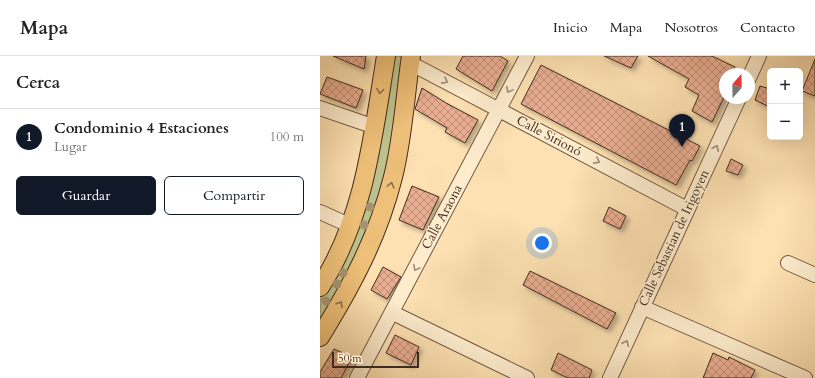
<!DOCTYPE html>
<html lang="es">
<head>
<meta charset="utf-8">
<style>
	:root { --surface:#fff; --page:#f6f6f6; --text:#222; --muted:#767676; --line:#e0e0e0; --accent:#111827 }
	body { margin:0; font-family:Cardo,serif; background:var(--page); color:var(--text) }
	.controls { position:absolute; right:12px; top:12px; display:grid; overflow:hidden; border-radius:6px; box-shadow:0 4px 16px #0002 }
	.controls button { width:36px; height:36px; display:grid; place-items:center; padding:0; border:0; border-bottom:1px solid var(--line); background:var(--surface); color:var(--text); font:20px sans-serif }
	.compass { position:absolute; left:399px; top:12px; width:36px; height:36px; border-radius:50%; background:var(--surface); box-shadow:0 4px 16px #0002; rotate:20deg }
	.scale { position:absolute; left:12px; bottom:10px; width:87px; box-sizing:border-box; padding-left:4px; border:2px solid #412c20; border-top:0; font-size:11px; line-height:14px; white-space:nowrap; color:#412c20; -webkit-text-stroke:3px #feeccd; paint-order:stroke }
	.you { position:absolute; left:222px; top:187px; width:14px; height:14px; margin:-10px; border:3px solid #fff; border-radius:50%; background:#1a73e8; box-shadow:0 0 0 6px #1a73e833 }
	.badge { display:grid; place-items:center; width:26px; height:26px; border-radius:50%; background:var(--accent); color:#fff; font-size:13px; font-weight:700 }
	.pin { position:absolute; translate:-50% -33px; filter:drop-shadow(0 1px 2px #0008) }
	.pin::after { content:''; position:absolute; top:21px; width:14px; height:12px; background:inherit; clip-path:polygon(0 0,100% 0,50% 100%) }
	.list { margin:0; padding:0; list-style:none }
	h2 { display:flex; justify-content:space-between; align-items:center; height:52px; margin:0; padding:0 16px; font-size:17px }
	h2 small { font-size:13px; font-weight:400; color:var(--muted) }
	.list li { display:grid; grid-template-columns:26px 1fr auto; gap:12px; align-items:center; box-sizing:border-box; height:56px; padding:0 16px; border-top:1px solid var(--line) }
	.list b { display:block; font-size:15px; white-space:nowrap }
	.list p { margin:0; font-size:13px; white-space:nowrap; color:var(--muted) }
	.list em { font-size:13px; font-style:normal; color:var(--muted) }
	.actions { display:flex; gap:8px; padding:12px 16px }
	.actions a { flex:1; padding:9px 0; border:1px solid var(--accent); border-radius:6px; text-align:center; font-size:14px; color:var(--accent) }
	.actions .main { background:var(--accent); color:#fff }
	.map { position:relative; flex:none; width:495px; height:322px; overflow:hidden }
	header { display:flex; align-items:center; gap:24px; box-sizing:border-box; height:56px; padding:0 20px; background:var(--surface); border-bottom:1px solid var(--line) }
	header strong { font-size:19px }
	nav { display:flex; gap:22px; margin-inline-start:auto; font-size:14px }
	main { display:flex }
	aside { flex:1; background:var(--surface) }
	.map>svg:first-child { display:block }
	.park { fill:#bec38d; stroke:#807856 }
	.building { fill:url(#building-cross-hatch); stroke:#412c20; filter:url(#shadow) }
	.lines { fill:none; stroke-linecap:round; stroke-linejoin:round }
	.minor-casing { stroke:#705944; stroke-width:16 }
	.major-casing { stroke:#412c20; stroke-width:20 }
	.minor { stroke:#feeccd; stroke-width:14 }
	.major { stroke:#eec079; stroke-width:18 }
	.tree { fill:#a79271 }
	.oneway { stroke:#a08c76 }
	.oneway2 { stroke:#8f6f48 }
	.labels { text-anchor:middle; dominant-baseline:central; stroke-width:3; stroke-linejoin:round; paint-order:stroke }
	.street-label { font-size:13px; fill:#412c20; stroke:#feeccd }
</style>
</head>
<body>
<header>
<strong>Mapa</strong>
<nav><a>Inicio</a><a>Mapa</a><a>Nosotros</a><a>Contacto</a></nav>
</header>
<main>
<aside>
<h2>Cerca<small></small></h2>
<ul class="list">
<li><span class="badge">1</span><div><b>Condominio 4 Estaciones</b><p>Lugar</p></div><em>100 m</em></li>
</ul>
<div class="actions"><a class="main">Guardar</a><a>Compartir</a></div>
</aside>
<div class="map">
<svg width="495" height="322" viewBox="0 0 495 322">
	<defs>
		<pattern id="building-cross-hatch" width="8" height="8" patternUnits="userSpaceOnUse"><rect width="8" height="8" fill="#e9ad91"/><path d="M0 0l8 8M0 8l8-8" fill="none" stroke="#be8d76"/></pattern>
		<filter id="shadow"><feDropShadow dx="3.5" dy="3.5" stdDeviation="2" flood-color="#0004"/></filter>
	</defs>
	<rect width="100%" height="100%" fill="#fde1b2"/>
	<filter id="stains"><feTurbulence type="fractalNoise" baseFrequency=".005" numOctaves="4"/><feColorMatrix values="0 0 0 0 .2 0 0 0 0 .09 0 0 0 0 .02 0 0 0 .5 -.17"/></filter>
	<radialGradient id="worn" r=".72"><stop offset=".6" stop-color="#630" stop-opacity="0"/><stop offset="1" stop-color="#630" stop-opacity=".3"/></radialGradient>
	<path class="park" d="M 74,0 L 85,0 C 74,64 69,133 40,193 C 28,217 13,241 0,265 L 0,244 L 13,224 L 43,157 L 53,123 Z"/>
	<path class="building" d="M 13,0 L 46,0 L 44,13 Z
		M 143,0 L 180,0 L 188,5 L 172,35 L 136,13 Z
		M 284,0 L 318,0 L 311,12 Z
		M 328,0 L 392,0 L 415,11 L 412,18 L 405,18 L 405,39 L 392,66 L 372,55 L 379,39 L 365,31 L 369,23 Z
		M 495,3 L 495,40 L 482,35 Z
		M 221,9 L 380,90 L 372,105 L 370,104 L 356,129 L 201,48 Z
		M 7,21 L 43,34 L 36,52 L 0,38 Z
		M 440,30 L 450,33 L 450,51 L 435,44 Z
		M 102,32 L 126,47 L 158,64 L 145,87 L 125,76 L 127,72 L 95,53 Z
		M 411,103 L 423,109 L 418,119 L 406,115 Z
		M 92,130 L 119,141 L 103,174 L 79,164 Z
		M 289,151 L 306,160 L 300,173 L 283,165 Z
		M 63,211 L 81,221 L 67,243 L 51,234 Z
		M 210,215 L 296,257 L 287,273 L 203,229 Z
		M 75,279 L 99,291 L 91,309 L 66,297 Z
		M 14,293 L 32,301 L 21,322 L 0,322 L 0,316 Z
		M 238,297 L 272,314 L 269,322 L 248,322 L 231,314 Z
		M 393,297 L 408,304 L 409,301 L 435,314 L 431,322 L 383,322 Z"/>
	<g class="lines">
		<g class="minor-casing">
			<path id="minor" d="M 90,7 L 367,153
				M 429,22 L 439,0
				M 0,52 L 55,71
				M 0,156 L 31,170
				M 468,207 L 495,219
				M 322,251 L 485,322
				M 73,257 L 207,322
				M 37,322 L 207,0
				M 290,322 L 419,42"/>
		</g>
		<g class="major-casing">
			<path id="major" d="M 0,231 C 45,162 53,79 66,0
				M 0,281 C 32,229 58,181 73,121 C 83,82 85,40 91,0"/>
		</g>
		<use href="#minor" class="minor"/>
		<use href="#major" class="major"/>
	</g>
	<g class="tree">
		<circle cx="50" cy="151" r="4.5"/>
		<circle cx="44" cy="169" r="4.5"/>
		<circle cx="23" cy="217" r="4.5"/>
		<circle cx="17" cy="228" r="4.5"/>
		<circle cx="6" cy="245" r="4.5"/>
	</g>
	<defs><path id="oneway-chevron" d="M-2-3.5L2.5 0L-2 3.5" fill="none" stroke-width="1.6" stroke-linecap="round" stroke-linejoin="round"/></defs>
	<g class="oneway">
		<use href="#oneway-chevron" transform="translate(125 25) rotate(28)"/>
		<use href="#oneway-chevron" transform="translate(189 34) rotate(118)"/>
		<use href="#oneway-chevron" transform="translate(396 92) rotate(-65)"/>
		<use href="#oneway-chevron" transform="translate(277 105) rotate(28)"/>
		<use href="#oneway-chevron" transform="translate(96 212) rotate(118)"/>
		<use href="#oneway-chevron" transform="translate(306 287) rotate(-65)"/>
	</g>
	<g class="oneway2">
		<use href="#oneway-chevron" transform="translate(60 35) rotate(99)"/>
		<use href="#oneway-chevron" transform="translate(71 129) rotate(-75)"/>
		<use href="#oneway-chevron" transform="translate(20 248) rotate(-58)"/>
	</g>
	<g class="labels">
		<g class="street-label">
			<text transform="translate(229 80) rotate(28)">Calle Sirionó</text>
			<text transform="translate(122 161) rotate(-62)">Calle Araona</text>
			<text transform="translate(354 182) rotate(-65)">Calle Sebastian de Irigoyen</text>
		</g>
	</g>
	<rect width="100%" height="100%" filter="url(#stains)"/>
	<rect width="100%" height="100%" fill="url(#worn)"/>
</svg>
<div class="controls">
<button>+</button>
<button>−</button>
</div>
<svg class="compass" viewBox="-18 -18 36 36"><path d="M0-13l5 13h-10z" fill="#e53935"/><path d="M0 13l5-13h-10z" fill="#767676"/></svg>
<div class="scale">50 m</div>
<div class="you"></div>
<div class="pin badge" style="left:362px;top:91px">1</div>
</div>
</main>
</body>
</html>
